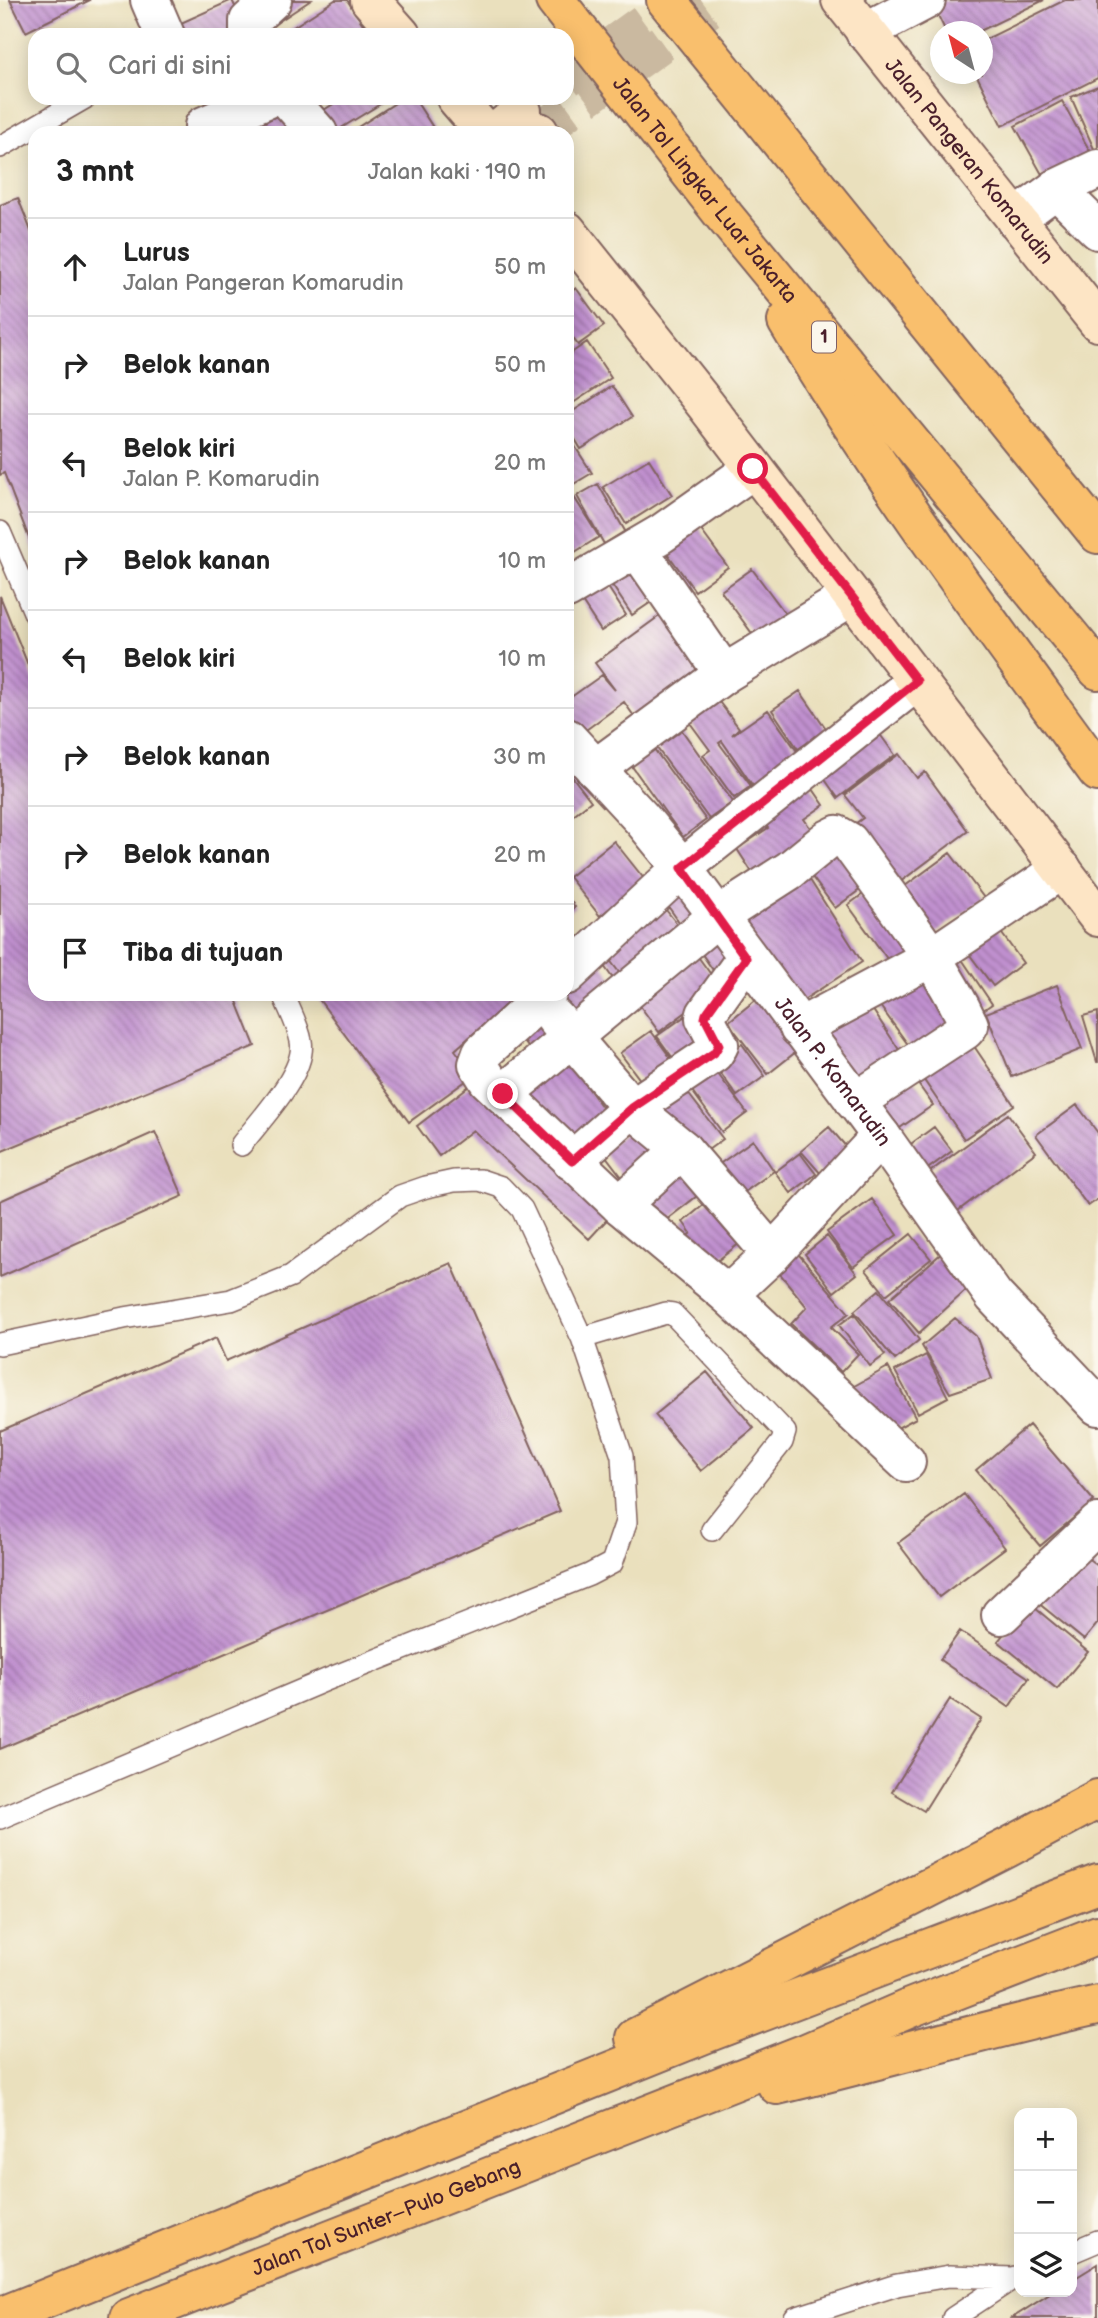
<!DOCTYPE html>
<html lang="id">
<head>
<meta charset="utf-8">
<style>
	:root { --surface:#fff; --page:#f2f2f2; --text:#222; --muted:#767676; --line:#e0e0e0 }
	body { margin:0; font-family:"Balsamiq Sans",sans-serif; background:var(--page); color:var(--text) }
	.controls { position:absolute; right:21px; bottom:21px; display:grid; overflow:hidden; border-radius:14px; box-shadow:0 4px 18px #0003 }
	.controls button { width:63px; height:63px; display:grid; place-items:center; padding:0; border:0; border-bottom:2px solid var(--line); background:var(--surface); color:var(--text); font:35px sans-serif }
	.compass { position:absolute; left:930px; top:21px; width:63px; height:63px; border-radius:50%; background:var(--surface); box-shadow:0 4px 18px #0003; rotate:324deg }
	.stop { position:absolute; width:21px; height:21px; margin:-16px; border:5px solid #e11d48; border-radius:50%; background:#fff }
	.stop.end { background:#e11d48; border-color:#fff; box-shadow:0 2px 7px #0008 }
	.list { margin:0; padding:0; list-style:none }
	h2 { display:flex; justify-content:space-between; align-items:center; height:91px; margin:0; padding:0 28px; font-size:30px }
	h2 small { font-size:23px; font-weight:400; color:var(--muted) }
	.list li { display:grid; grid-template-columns:46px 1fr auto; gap:21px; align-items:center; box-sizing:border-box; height:98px; padding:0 28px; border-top:2px solid var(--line) }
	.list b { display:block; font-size:26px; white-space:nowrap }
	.list p { margin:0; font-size:23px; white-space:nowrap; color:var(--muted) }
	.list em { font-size:23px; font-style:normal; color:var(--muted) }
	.icon { flex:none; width:38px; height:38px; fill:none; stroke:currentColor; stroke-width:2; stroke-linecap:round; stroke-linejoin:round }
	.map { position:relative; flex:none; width:1098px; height:2318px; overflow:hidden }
	.search { position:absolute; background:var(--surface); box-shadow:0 4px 18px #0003; left:28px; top:28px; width:546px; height:77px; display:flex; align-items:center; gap:18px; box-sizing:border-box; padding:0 24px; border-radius:21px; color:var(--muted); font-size:26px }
	.panel { position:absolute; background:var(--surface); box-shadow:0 4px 18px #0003; left:28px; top:126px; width:546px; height:875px; border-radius:21px }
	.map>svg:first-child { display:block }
	.building { fill:url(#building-back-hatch) }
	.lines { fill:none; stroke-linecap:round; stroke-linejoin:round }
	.secondary-tunnel { stroke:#cab9a0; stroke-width:38; stroke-dasharray:38 19; stroke-linecap:butt }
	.lane-casing { stroke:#82635e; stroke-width:24 }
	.street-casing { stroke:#82635e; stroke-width:42 }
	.secondary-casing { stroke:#82635e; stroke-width:42 }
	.highway-casing { stroke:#82635e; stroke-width:42 }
	.lane { stroke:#fff; stroke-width:21 }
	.street { stroke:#fff; stroke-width:38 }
	.secondary { stroke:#fde5c5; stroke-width:38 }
	.highway { stroke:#f9bf6d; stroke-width:38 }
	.route { stroke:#e11d48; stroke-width:9 }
	.labels { text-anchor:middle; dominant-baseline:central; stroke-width:5; stroke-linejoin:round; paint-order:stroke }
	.shield { fill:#fbf7ec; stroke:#7f6065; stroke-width:2 }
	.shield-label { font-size:19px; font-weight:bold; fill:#4a1f2b }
	.street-label { font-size:21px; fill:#4a1f2b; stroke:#fbf7ec }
</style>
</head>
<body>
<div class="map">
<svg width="1098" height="2318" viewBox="0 0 1098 2318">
	<defs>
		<pattern id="building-back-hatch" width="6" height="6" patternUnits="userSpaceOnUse" patternTransform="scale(1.75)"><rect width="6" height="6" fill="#c090cf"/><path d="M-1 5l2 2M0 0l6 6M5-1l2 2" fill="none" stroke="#9e75a8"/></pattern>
	</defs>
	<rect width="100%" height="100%" fill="#fbf7ec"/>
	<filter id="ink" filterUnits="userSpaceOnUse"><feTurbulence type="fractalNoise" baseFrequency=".0143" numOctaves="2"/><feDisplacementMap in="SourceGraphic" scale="14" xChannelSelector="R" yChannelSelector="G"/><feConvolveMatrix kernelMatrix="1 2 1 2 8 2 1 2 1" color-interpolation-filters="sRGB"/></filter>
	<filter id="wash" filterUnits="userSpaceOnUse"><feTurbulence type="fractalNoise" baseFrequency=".00686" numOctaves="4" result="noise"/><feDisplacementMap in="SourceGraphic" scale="28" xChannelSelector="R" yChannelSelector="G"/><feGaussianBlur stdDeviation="1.57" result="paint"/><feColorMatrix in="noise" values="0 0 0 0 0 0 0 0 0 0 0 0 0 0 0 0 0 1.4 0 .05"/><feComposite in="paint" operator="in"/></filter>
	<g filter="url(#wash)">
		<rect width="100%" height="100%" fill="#eae0bd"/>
		<g id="blocks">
			<path class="building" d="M 10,0 L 90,0 L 26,32 Z
				M 232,0 L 248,35 L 176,35 L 172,27 Z
				M 274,0 L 311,0 L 272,26 L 260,9 Z
				M 335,0 L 347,0 L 368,32 L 375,28 L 379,35 L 281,35 Z
				M 1044,0 L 978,32 L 946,32 L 931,1 Z
				M 1065,0 L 1098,0 L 1098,78 L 1002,126 L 976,74 L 982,74 L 982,41 Z
				M 1098,86 L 1098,148 L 1094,149 L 1071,97 Z
				M 343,98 L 390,98 L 333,133 L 319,113 Z
				M 403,98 L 414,98 L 434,129 L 428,133 L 354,133 L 352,131 Z
				M 1062,101 L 1091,153 L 1044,178 L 1015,126 Z
				M 284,112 L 295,133 L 244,133 Z
				M 18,198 L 35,241 L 35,554 L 4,473 L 0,475 L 0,205 Z
				M 576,288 L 604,326 L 578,345 L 567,330 L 567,295 Z
				M 587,342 L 611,378 L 567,407 L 567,356 Z
				M 612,386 L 632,417 L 581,449 L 567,426 L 567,415 Z
				M 567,434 L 592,473 L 567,488 Z
				M 649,459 L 672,495 L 626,524 L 603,487 Z
				M 598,484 L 625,531 L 604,544 L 577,496 Z
				M 574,497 L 599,537 L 567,557 L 567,501 Z
				M 695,522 L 728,567 L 695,591 L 662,546 Z
				M 637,555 L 663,594 L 632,615 L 606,576 Z
				M 752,569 L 785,613 L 754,636 L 721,591 Z
				M 602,578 L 626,615 L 601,631 L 577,594 Z
				M 0,596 L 35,682 L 35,994 L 234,994 L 255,1046 L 0,1152 Z
				M 673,606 L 719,668 L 641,726 L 624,702 L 571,741 L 567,736 L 567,700 L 602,675 L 615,690 L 595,663 Z
				M 710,690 L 739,728 L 732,735 L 768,710 L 799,754 L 753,786 L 722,741 L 719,743 L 751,786 L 734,798 L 703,755 L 710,750 L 682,712 Z
				M 800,691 L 827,730 L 798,749 L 772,710 Z
				M 676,722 L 733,802 L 709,819 L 651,740 Z
				M 871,722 L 895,755 L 838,798 L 814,764 Z
				M 654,749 L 706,820 L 683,837 L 631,765 Z
				M 899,754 L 917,778 L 925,772 L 968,831 L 896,885 L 852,826 L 863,818 L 845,795 Z
				M 567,770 L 591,801 L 567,820 Z
				M 804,776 L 824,805 L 804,819 L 820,842 L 759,883 L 737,849 L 768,828 L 755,812 Z
				M 842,838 L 873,880 L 835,908 L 804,866 Z
				M 614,841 L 645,880 L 600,916 L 569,877 Z
				M 950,853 L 984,898 L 930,937 L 897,892 Z
				M 803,869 L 862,962 L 794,1006 L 735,913 Z
				M 681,874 L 706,908 L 682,926 L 658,892 Z
				M 874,886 L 923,951 L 896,971 L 848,905 Z
				M 567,896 L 575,907 L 567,912 Z
				M 658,900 L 682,930 L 622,976 L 599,946 Z
				M 992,920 L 1023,963 L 993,986 L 961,943 Z
				M 718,927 L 737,954 L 713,970 L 695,944 Z
				M 953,946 L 992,1004 L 973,1017 L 934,960 Z
				M 691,947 L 720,987 L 659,1032 L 630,992 Z
				M 599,959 L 621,990 L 576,1022 L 556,994 L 567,994 L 567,982 Z
				M 927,962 L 963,1012 L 912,1050 L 875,999 Z
				M 1057,985 L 1082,1049 L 1012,1077 L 986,1013 Z
				M 315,994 L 512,994 L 515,997 L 455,1050 L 474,1075 L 409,1122 Z
				M 762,995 L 802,1047 L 768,1074 L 728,1022 Z
				M 865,998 L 905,1059 L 858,1088 L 819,1027 Z
				M 534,1011 L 556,1044 L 535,1058 L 513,1024 Z
				M 691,1012 L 714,1045 L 680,1068 L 657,1036 Z
				M 1098,1012 L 1098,1062 L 1097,1062 L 1083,1016 Z
				M 651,1031 L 680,1071 L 650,1093 L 620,1053 Z
				M 965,1033 L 1014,1105 L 964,1139 L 915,1067 Z
				M 575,1044 L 596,1074 L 584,1082 L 612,1121 L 570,1151 L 515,1086 Z
				M 742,1044 L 765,1076 L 737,1096 L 714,1064 Z
				M 712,1066 L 747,1113 L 722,1132 L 687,1084 Z
				M 908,1070 L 933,1105 L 894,1132 L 870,1097 Z
				M 477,1080 L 614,1212 L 589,1239 L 473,1130 L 439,1156 L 417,1126 Z
				M 681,1084 L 723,1139 L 697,1158 L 655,1105 Z
				M 1077,1105 L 1098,1133 L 1098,1199 L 1088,1206 L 1036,1135 Z
				M 1008,1114 L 1036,1152 L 951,1216 L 923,1177 Z
				M 643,1120 L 666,1149 L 625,1181 L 602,1151 Z
				M 829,1127 L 856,1158 L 828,1182 L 801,1151 Z
				M 934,1127 L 952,1151 L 918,1176 L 900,1152 Z
				M 155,1132 L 183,1196 L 0,1277 L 0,1201 Z
				M 753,1140 L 774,1171 L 736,1198 L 714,1168 Z
				M 800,1153 L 816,1174 L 791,1193 L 775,1172 Z
				M 681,1157 L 706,1189 L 661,1224 L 637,1191 Z
				M 712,1198 L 745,1239 L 703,1272 L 680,1242 L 691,1233 L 683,1222 Z
				M 872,1199 L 897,1235 L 853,1267 L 827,1232 Z
				M 911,1234 L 931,1259 L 886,1295 L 866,1270 Z
				M 827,1236 L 857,1274 L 834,1292 L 805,1254 Z
				M 788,1242 L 849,1313 L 831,1327 L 858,1354 L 841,1372 L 791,1324 L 807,1307 L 768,1259 Z
				M 943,1252 L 972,1285 L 919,1333 L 889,1299 Z
				M 451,1263 L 560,1511 L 0,1749 L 0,1431 L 216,1338 L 226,1361 Z
				M 879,1290 L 919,1340 L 895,1360 L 854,1311 Z
				M 854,1314 L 885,1355 L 870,1366 L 839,1325 Z
				M 955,1318 L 976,1336 L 992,1379 L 950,1393 L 922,1346 Z
				M 926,1355 L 948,1397 L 918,1413 L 895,1371 Z
				M 888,1367 L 916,1418 L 888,1433 L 849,1389 Z
				M 707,1372 L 754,1428 L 701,1471 L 655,1415 Z
				M 1029,1425 L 1094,1501 L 1040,1546 L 976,1470 Z
				M 964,1494 L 1005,1548 L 939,1597 L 898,1543 Z
				M 1078,1551 L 1098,1566 L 1098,1623 L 1084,1640 L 1037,1602 Z
				M 1029,1603 L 1088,1652 L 1057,1689 L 998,1641 Z
				M 960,1631 L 1029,1678 L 1009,1707 L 940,1660 Z
				M 950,1699 L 981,1719 L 924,1811 L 892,1792 Z
				M 1098,2264 L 1098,2318 L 1012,2318 L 1053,2292 L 1072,2292 L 1072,2280 Z"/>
		</g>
	</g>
	<g filter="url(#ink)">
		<use href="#blocks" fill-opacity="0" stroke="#82635e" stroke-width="2"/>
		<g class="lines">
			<path class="secondary-tunnel" d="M 567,78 L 675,0
				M 539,132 L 721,0"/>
			<g class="lane-casing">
				<path id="lane" d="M 0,147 L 85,98
					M 0,532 L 35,614
					M 241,1145 C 260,1120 307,1072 301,1041 C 298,1025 289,1009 283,994
					M 582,1338 L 666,1313 L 673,1314 L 785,1432 L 782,1442 L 712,1530
					M 0,1344 L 124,1318 L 231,1300 L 291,1276 L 400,1196 L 426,1187 L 454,1181 L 480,1180 L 501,1187 L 522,1209 L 582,1338 L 622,1456 L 626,1522 L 612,1563 L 589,1575 L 326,1680 L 0,1818
					M 1072,2252 L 1098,2241
					M 795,2318 L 897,2285 L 949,2276 L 1013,2278
					M 953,2318 L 1015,2277"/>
			</g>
			<g class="street-casing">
				<g id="street">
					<path d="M 150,0 L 165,35"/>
					<path d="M 865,32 L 926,0"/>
					<path d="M 249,35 L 249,21 L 272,0"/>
					<path d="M 287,98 L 318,133"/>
					<path d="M 204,126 L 268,98"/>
					<path d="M 1056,189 L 1098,230"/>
					<path d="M 1015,219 L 1056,189 L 1098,169"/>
					<path d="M 637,548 L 724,674"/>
					<path d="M 567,589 L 661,534 L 753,469"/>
					<path id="s1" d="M 567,738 L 642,819 L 682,868 L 881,1136 L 994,1296 L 1098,1406"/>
					<path d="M 595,769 L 724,674 L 852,596"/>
					<path d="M 567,975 L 682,868 L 917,681"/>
					<path d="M 547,994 L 482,1053 L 478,1064 L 488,1080 L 620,1205 L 728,1295 L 906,1462"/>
					<path d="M 555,1018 L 632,1108 L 682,1149 L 772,1254"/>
					<path d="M 799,1028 L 930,958 L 1062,869"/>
					<path d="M 503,1094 L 717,917 L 790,870 L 827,840 L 837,835 L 849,842 C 890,900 940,961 969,1025 L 965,1030 L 855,1102"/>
					<path d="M 572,1161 L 632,1108 L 714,1053 L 719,1045 L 705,1018 L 706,1014 L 746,958"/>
					<path d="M 620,1205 L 682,1149"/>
					<path d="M 728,1295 L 772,1254 L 881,1136"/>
					<path d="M 1001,1615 L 1098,1523"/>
				</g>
			</g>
			<g class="secondary-casing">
				<g id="secondary">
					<path d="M 370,0 L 401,35"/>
					<path id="s2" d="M 841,0 L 1098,322"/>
					<path d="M 456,98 L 486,133"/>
					<path d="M 495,133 L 522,111"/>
					<path d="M 538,133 L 539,132"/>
					<path d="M 567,231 L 705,404 L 1098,917"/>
				</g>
			</g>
			<g class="highway-casing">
				<g id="highway">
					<path id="s3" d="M 555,0 L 725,217 L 1098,670"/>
					<path d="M 666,0 L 1098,534"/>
					<path d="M 787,321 C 880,478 991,625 1098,772"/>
					<path d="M 635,2038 L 1007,1848 L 1098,1799"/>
					<path d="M 777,2085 C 884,2060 990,2028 1098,2005"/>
					<path d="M 0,2317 L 709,2032 L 1098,1884"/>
					<path id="s4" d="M 129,2318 L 806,2053 L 910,2008 L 1098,1935"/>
				</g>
			</g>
			<use href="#lane" class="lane"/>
			<use href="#street" class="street"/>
			<use href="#secondary" class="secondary"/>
			<use href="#highway" class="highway"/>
		</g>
	</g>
	<g class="lines" filter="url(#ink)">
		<path class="route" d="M 503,1094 L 572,1161 L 632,1108 L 714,1053 L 719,1045 L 705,1018 L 706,1014 L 746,958 L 682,868 L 917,681 L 753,469"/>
	</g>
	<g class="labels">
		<rect class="shield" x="812" y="321.5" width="24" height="31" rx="5"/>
		<g class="shield-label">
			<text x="824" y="337">1</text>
		</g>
		<g class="street-label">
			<text stroke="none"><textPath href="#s2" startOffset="206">Jalan Pangeran Komarudin</textPath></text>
			<text stroke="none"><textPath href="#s3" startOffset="242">Jalan Tol Lingkar Luar Jakarta</textPath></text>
			<text stroke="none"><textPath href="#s1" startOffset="427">Jalan P. Komarudin</textPath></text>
			<text stroke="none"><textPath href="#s4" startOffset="276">Jalan Tol Sunter–Pulo Gebang</textPath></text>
		</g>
	</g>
</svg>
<div class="controls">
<button>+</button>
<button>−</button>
<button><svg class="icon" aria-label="layers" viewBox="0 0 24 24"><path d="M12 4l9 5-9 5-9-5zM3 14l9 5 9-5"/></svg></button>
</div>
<svg class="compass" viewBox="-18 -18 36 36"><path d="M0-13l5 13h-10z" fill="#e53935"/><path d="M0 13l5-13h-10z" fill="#767676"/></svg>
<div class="stop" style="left:753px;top:469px"></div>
<div class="stop end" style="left:503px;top:1094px"></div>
<div class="search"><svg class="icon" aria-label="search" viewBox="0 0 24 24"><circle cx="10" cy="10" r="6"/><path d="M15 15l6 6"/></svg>Cari di sini</div>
<section class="panel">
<h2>3 mnt<small>Jalan kaki · 190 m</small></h2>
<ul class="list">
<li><svg class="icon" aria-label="ahead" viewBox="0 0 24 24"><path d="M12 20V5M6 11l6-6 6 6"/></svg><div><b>Lurus</b><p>Jalan Pangeran Komarudin</p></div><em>50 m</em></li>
<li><svg class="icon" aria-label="right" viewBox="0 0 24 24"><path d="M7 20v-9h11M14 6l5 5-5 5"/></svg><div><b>Belok kanan</b></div><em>50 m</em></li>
<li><svg class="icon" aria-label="left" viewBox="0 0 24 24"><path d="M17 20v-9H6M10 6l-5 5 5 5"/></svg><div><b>Belok kiri</b><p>Jalan P. Komarudin</p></div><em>20 m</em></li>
<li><svg class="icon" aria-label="right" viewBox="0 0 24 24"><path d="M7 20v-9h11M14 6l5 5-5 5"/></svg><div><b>Belok kanan</b></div><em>10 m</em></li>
<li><svg class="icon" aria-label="left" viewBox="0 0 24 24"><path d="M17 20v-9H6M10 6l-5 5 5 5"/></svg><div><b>Belok kiri</b></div><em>10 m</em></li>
<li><svg class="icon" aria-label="right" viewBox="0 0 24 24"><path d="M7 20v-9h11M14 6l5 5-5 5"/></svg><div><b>Belok kanan</b></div><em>30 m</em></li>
<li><svg class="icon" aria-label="right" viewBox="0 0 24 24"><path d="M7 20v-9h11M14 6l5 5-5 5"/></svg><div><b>Belok kanan</b></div><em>20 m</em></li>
<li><svg class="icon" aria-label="arrive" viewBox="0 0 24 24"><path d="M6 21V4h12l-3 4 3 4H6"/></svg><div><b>Tiba di tujuan</b></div></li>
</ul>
</section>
</div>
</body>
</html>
